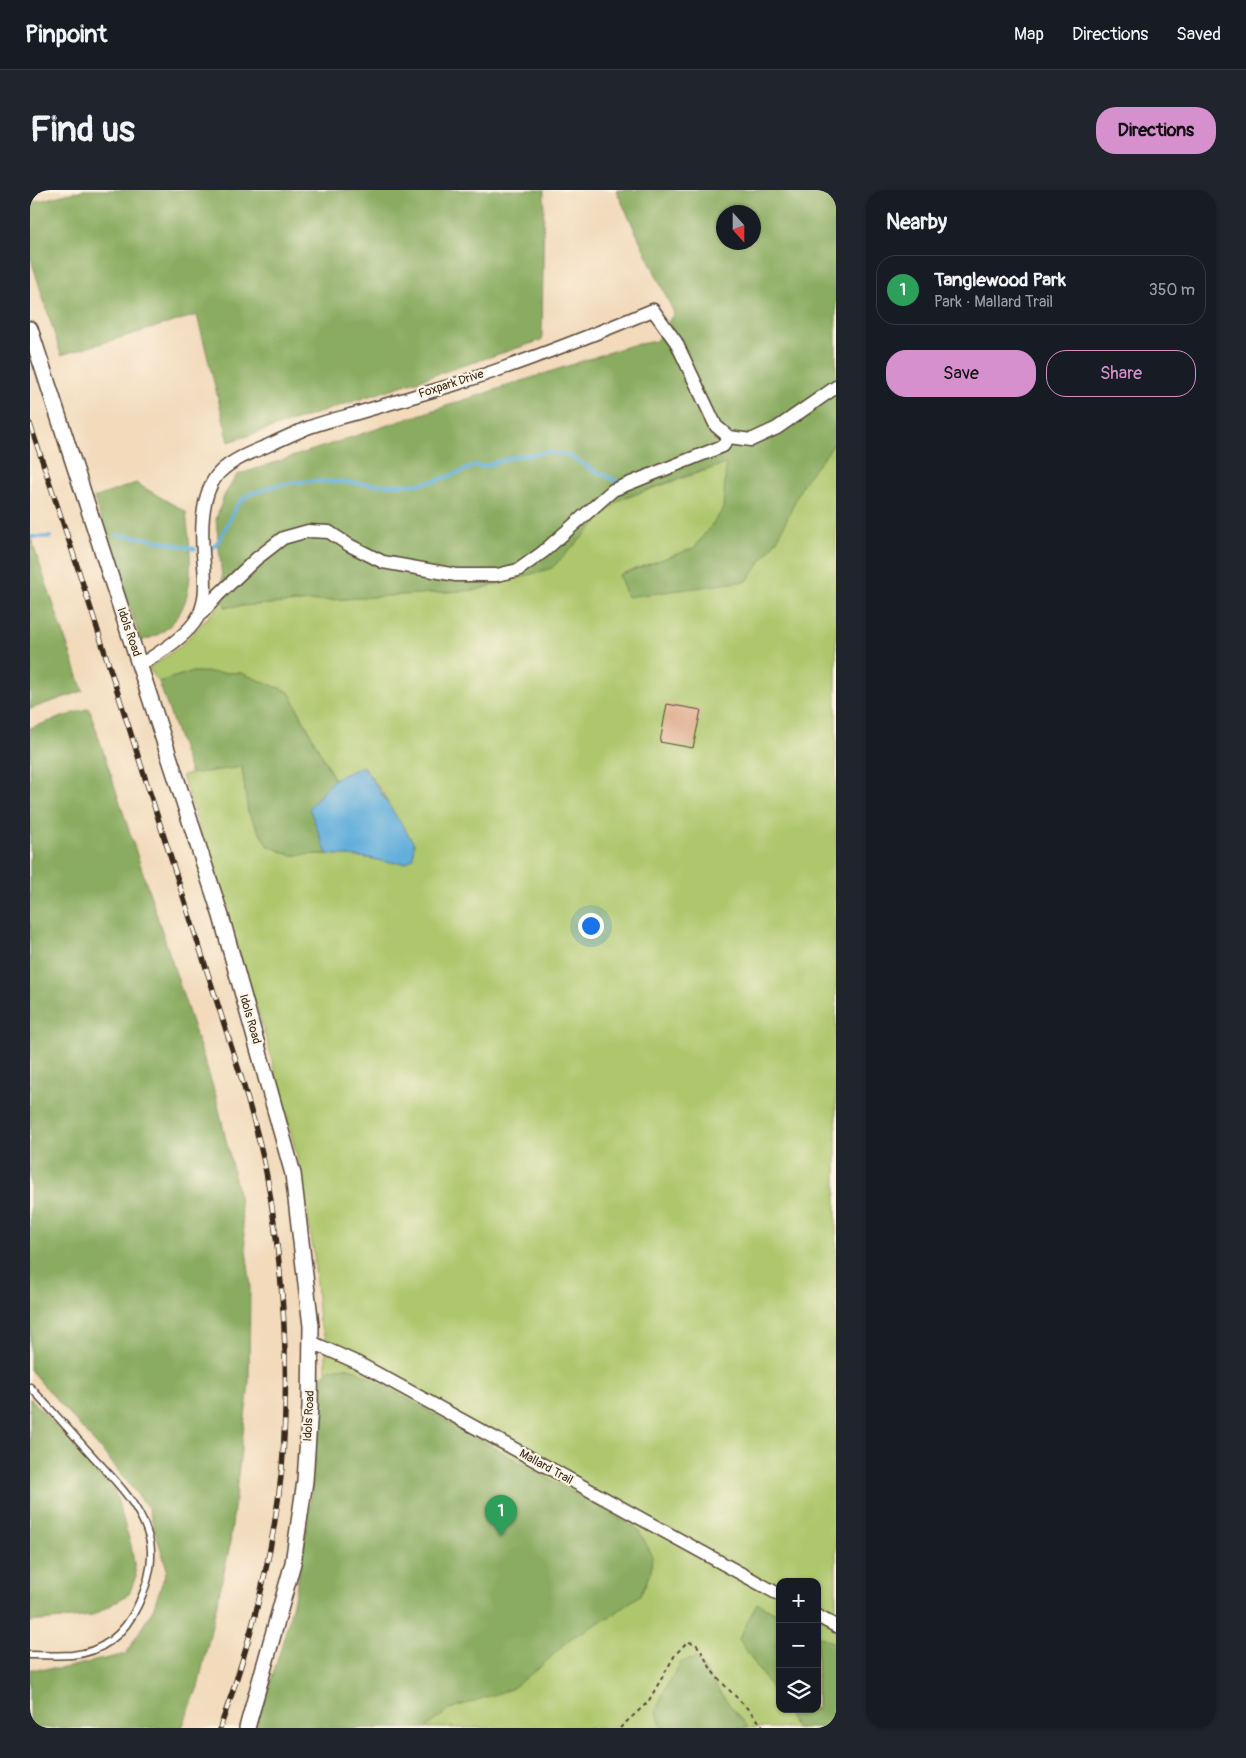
<!DOCTYPE html>
<html lang="en">
<head>
<meta charset="utf-8">
<style>
	:root { --surface:#171b24; --page:#20242c; --text:#f1f3f6; --muted:#9ea1a6; --line:#363941; --accent:#d690ce }
	body { margin:0; font-family:Pangolin,sans-serif; background:var(--page); color:var(--text) }
	.controls { position:absolute; right:15px; bottom:15px; display:grid; overflow:hidden; border-radius:10px; box-shadow:0 1px 4px #0004 }
	.controls button { width:45px; height:45px; display:grid; place-items:center; padding:0; border:0; border-bottom:1px solid var(--line); background:var(--surface); color:var(--text); font:25px sans-serif }
	.compass { position:absolute; left:686px; top:15px; width:45px; height:45px; border-radius:50%; background:var(--surface); box-shadow:0 1px 4px #0004; rotate:159deg }
	.you { position:absolute; left:560px; top:735px; width:18px; height:18px; margin:-12px; border:4px solid #fff; border-radius:50%; background:#1a73e8; box-shadow:0 0 0 8px #1a73e833 }
	.badge { display:grid; place-items:center; width:32px; height:32px; border-radius:50%; background:var(--accent); color:#fff; font-size:16px; font-weight:700 }
	.pin { position:absolute; translate:-50% -41px; filter:drop-shadow(0 1px 2px #0008) }
	.pin::after { content:''; position:absolute; top:26px; width:18px; height:15px; background:inherit; clip-path:polygon(0 0,100% 0,50% 100%) }
	.list { margin:0; padding:0; list-style:none }
	h2 { display:flex; justify-content:space-between; align-items:center; height:65px; margin:0; padding:0 20px; font-size:21px }
	h2 small { font-size:16px; font-weight:400; color:var(--muted) }
	.list li { display:grid; grid-template-columns:32px 1fr auto; gap:15px; align-items:center; box-sizing:border-box; height:70px; margin:0 10px 10px; padding:0 10px; border:1px solid var(--line); border-radius:20px }
	.list b { display:block; font-size:19px; white-space:nowrap }
	.list p { margin:0; font-size:16px; white-space:nowrap; color:var(--muted) }
	.list em { font-size:16px; font-style:normal; color:var(--muted) }
	.actions { display:flex; gap:10px; padding:15px 20px }
	.actions a { flex:1; padding:11px 0; border:1px solid var(--accent); border-radius:20px; text-align:center; font-size:18px; color:var(--accent) }
	.actions .main { background:var(--accent); color:#111 }
	.icon { flex:none; width:28px; height:28px; fill:none; stroke:currentColor; stroke-width:2; stroke-linecap:round; stroke-linejoin:round }
	.map { position:relative; flex:none; width:806px; height:1538px; overflow:hidden; border-radius:20px }
	header { display:flex; align-items:center; gap:30px; box-sizing:border-box; height:70px; padding:0 25px; background:var(--surface); border-bottom:1px solid var(--line) }
	header strong { font-size:24px }
	nav { display:flex; gap:28px; margin-inline-start:auto; font-size:18px }
	.intro { display:flex; align-items:center; justify-content:space-between; box-sizing:border-box; height:120px; padding:0 30px }
	h1 { margin:0; font-size:35px }
	.button { padding:12px 22px; border-radius:20px; background:var(--accent); color:#111; font-size:18px; font-weight:700 }
	main { display:flex; gap:30px; padding:0 30px }
	aside { flex:1; background:var(--surface); border-radius:20px; box-shadow:0 1px 4px #0004 }
	.map>svg:first-child { display:block }
	.green { fill:#aec76d; stroke:#747846; fill-rule:evenodd }
	.forest { fill:#8aac60; stroke:#626b3f; fill-rule:evenodd }
	.water { fill:#63afdc; stroke:#4f6c7d }
	.lines { fill:none; stroke-linecap:round; stroke-linejoin:round }
	.stream { stroke:#63afdc; stroke-width:4 }
	.building { fill:#deaa8b }
	.service-casing { stroke:#564436; stroke-width:9 }
	.minor-casing { stroke:#564436; stroke-width:15 }
	.tertiary-casing { stroke:#564436; stroke-width:18 }
	.path { stroke:#564436; stroke-width:2; stroke-dasharray:4 4; stroke-linecap:butt }
	.service { stroke:#fff; stroke-width:6 }
	.minor { stroke:#fff; stroke-width:12 }
	.tertiary { stroke:#fff; stroke-width:15 }
	.rail-casing { stroke:#3b2a1e; stroke-width:5.5 }
	.rail { stroke:#fcf5e5; stroke-width:4; stroke-dasharray:11; stroke-linecap:butt }
	.labels { text-anchor:middle; dominant-baseline:central; stroke-width:4.5; stroke-linejoin:round; paint-order:stroke }
	.street-label { font-size:12px; fill:#3b2a1e; stroke:#fcf5e5 }
</style>
</head>
<body>
<header>
<strong>Pinpoint</strong>
<nav><a>Map</a><a>Directions</a><a>Saved</a></nav>
</header>
<div class="intro"><h1>Find us</h1><a class="button">Directions</a></div>
<main>
<div class="map">
<svg width="806" height="1538" viewBox="0 0 806 1538">
	<rect width="100%" height="100%" fill="#fcf5e5"/>
	<filter id="ink" filterUnits="userSpaceOnUse"><feTurbulence type="fractalNoise" baseFrequency=".02" numOctaves="2"/><feDisplacementMap in="SourceGraphic" scale="10" xChannelSelector="R" yChannelSelector="G"/><feConvolveMatrix kernelMatrix="1 2 1 2 8 2 1 2 1" color-interpolation-filters="sRGB"/></filter>
	<filter id="wash" filterUnits="userSpaceOnUse"><feTurbulence type="fractalNoise" baseFrequency=".0096" numOctaves="4" result="noise"/><feDisplacementMap in="SourceGraphic" scale="20" xChannelSelector="R" yChannelSelector="G"/><feGaussianBlur stdDeviation="1.12" result="paint"/><feColorMatrix in="noise" values="0 0 0 0 0 0 0 0 0 0 0 0 0 0 0 0 0 1.4 0 .05"/><feComposite in="paint" operator="in"/></filter>
	<g filter="url(#wash)">
		<rect width="100%" height="100%" fill="#f2dabb"/>
		<path class="green" d="M 806,218 L 806,1538 L 233,1538 L 258,1458 L 296,1214 L 296,1147 L 289,1132 L 284,1064 L 267,966 L 237,851 L 152,585 L 212,577 L 218,622 L 237,655 L 260,665 L 297,664 L 339,668 L 356,672 L 363,623 L 352,602 L 333,576 L 304,589 L 259,502 L 210,483 L 160,482 L 129,492 L 119,478 L 150,457 L 194,410 L 195,417 L 446,400 L 521,378 L 589,310 L 697,273 L 693,320 L 664,358 L 589,385 L 717,391 ZM 750,1392 L 787,1392 L 787,1519 L 750,1519 Z"/>
		<path class="forest" d="M 53,0 L 514,0 L 512,150 L 199,252 L 167,125 L 31,165 L 0,66 L 0,13 Z
			M 586,0 L 806,0 L 806,252 L 773,293 L 749,347 L 717,391 L 597,407 L 589,385 L 664,358 L 693,320 L 696,274 L 658,285 L 589,310 L 522,378 L 446,400 L 195,417 L 186,329 L 194,306 L 207,285 L 598,156 L 626,151 L 644,123 ZM 694,22 L 724,22 L 724,52 L 694,52 Z
			M 106,293 L 156,322 C 160,362 171,418 129,444 C 123,447 117,449 111,451 L 64,308 Z
			M 0,346 L 53,501 L 0,519 Z
			M 160,482 L 211,483 L 259,502 L 304,589 L 279,618 L 297,664 L 260,665 L 237,655 L 218,622 L 212,577 L 161,584 L 129,492 Z
			M 59,518 L 186,906 L 209,1007 L 220,1090 L 219,1194 L 199,1360 L 168,1497 L 152,1538 L 0,1538 L 0,1479 L 29,1479 L 96,1464 L 123,1419 L 137,1379 L 118,1318 L 74,1263 L 0,1180 L 0,538 Z
			M 314,1177 L 326,1180 L 356,1197 L 608,1339 L 622,1365 L 621,1381 L 611,1404 L 583,1425 L 541,1448 L 510,1477 L 481,1499 L 420,1519 L 395,1538 L 225,1538 C 241,1492 256,1446 266,1399 C 280,1332 286,1263 288,1194 C 293,1180 300,1179 314,1177 Z
			M 0,1208 L 84,1299 L 101,1355 L 106,1386 L 99,1404 L 62,1426 L 0,1432 Z
			M 727,1413 L 750,1425 L 750,1512 L 709,1449 Z
			M 787,1445 L 806,1454 L 806,1538 L 766,1538 L 754,1519 L 787,1519 Z
			M 666,1468 L 689,1501 L 718,1538 L 632,1538 L 626,1520 L 635,1499 L 651,1472 Z"/>
		<path class="water" d="M 333,576 L 384,653 L 383,668 L 376,673 L 356,672 L 339,668 L 297,664 L 279,618 L 304,589 Z"/>
		<g class="lines">
			<path class="stream" d="M 87,345 L 116,348 L 165,359
				M 0,347 L 20,347
				M 179,361 C 198,347 198,318 218,305 C 222,303 228,302 232,300 C 283,281 337,300 388,294 C 409,292 428,283 446,275 L 452,277 L 483,267 L 518,262 L 540,266 L 561,279 L 589,292"/>
		</g>
		<g id="blocks">
			<path class="building" d="M 637,514 L 671,520 L 663,558 L 630,552 Z"/>
		</g>
	</g>
	<g filter="url(#ink)">
		<use href="#blocks" fill-opacity="0" stroke="#564436" stroke-width="1"/>
		<g class="lines">
			<g class="service-casing">
				<path id="service" d="M 0,1197 C 20,1218 39,1240 59,1262 C 83,1289 112,1315 120,1352 C 124,1374 117,1396 108,1415 C 95,1443 74,1462 42,1465 C 28,1466 14,1465 0,1465"/>
			</g>
			<g class="minor-casing">
				<path id="minor" d="M 172,423 L 188,405 L 226,369 L 253,348 L 278,341 L 299,342 L 319,355 L 353,372 L 426,385 L 467,385 L 488,380 L 513,362 L 583,300 L 693,256 L 699,247
					M 110,475 C 128,463 150,451 164,433 C 179,414 175,387 173,364 C 171,338 171,301 190,282 C 203,269 223,262 239,255 C 252,249 265,243 277,238 C 293,232 309,228 324,224 C 358,214 392,204 426,194 C 493,173 558,147 623,120 L 646,152 L 686,236 L 699,247 L 721,250 L 747,238 L 806,197
					M 281,1152 L 328,1173 L 750,1405
					M 787,1426 L 806,1436"/>
			</g>
			<g class="tertiary-casing">
				<path id="tertiary" d="M 0,139 L 191,726 L 263,984 L 281,1136 L 280,1217 L 275,1291 L 263,1373 L 217,1538"/>
			</g>
			<path class="path" d="M 590,1538 L 618,1512 L 645,1465 L 657,1452 L 665,1453 C 674,1463 677,1475 686,1486 C 702,1504 720,1519 734,1538"/>
			<use href="#service" class="service"/>
			<use href="#minor" class="minor"/>
			<use href="#tertiary" class="tertiary"/>
			<g class="rail-casing">
				<path id="rail" d="M 0,234 L 41,357 L 213,893 C 219,915 226,937 231,959 C 239,990 243,1023 247,1055 C 256,1129 258,1204 252,1278 C 243,1366 220,1455 190,1538"/>
			</g>
			<use href="#rail" class="rail"/>
		</g>
	</g>
	<g class="labels">
		<g class="street-label">
			<text transform="translate(421 194) rotate(-18)">Foxpark Drive</text>
			<text transform="translate(99 442) rotate(71)">Idols Road</text>
			<text transform="translate(220 829) rotate(74)">Idols Road</text>
			<text transform="translate(279 1226) rotate(-87)">Idols Road</text>
			<text transform="translate(516 1277) rotate(29)">Mallard Trail</text>
		</g>
	</g>
</svg>
<div class="controls">
<button>+</button>
<button>−</button>
<button><svg class="icon" aria-label="layers" viewBox="0 0 24 24"><path d="M12 4l9 5-9 5-9-5zM3 14l9 5 9-5"/></svg></button>
</div>
<svg class="compass" viewBox="-18 -18 36 36"><path d="M0-13l5 13h-10z" fill="#e53935"/><path d="M0 13l5-13h-10z" fill="#9ea1a6"/></svg>
<div class="you"></div>
<div class="pin badge" style="left:471px;top:1346px;background:#2e9e5b">1</div>
</div>
<aside>
<h2>Nearby<small></small></h2>
<ul class="list">
<li><span class="badge" style="background:#2e9e5b">1</span><div><b>Tanglewood Park</b><p>Park · Mallard Trail</p></div><em>350 m</em></li>
</ul>
<div class="actions"><a class="main">Save</a><a>Share</a></div>
</aside>
</main>
</body>
</html>
